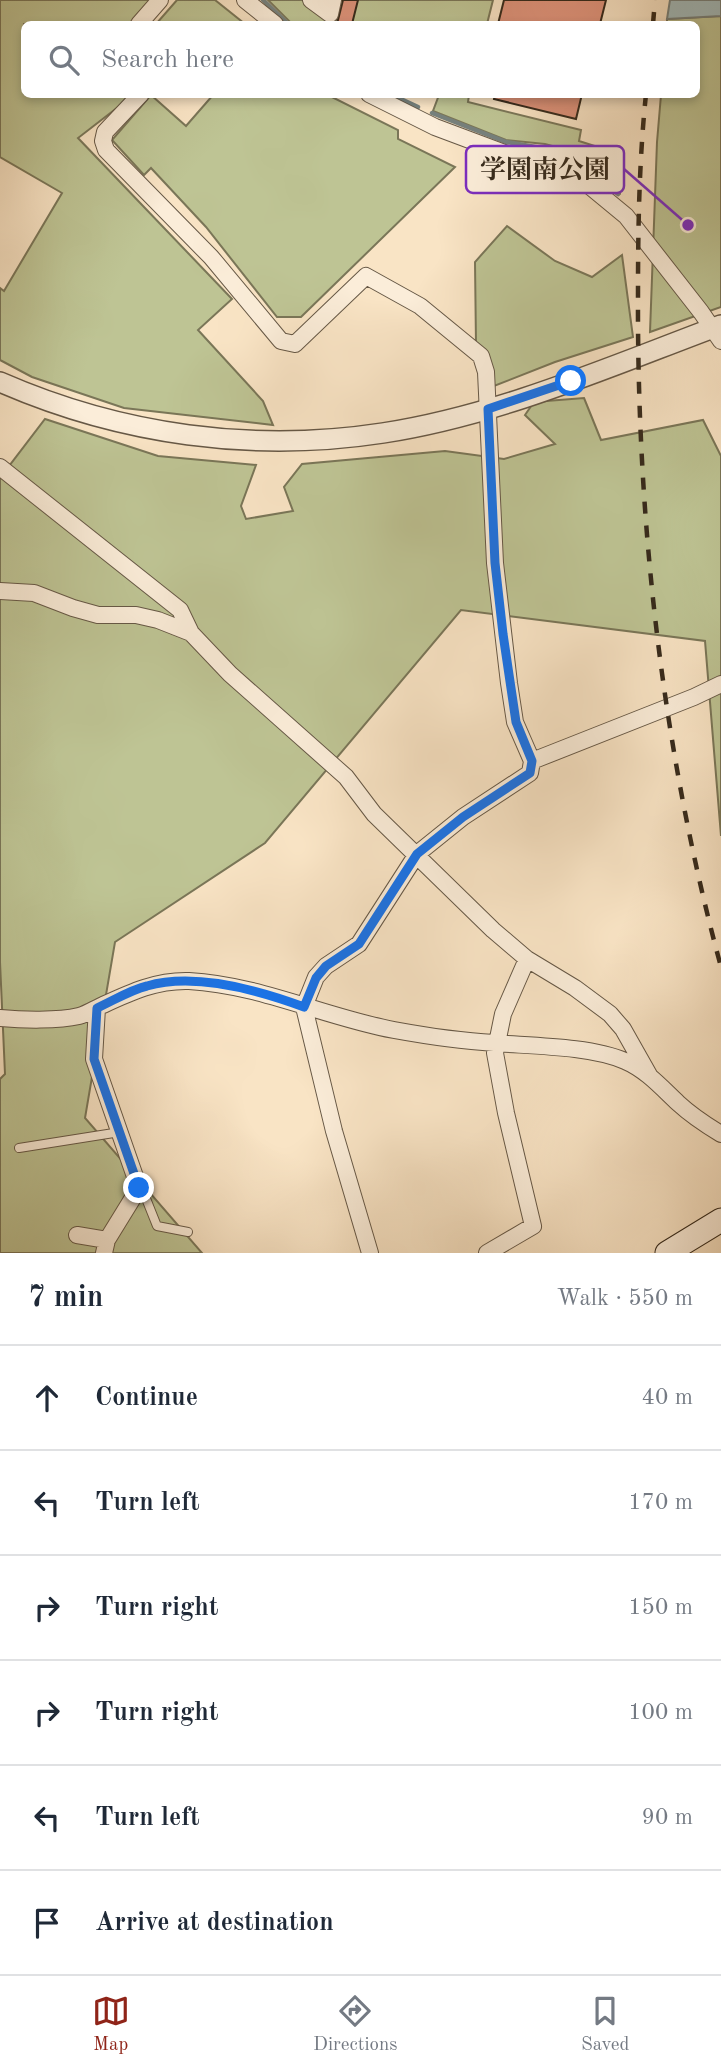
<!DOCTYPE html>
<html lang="en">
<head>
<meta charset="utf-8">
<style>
	:root { --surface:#fff; --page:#f2f2f3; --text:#1f2937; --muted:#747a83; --line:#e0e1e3; --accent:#8f2418 }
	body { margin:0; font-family:"Old Standard TT","Noto Serif JP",serif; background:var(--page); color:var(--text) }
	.stop { position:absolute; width:21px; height:21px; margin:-16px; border:5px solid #1a73e8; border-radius:50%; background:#fff }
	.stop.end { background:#1a73e8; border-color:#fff; box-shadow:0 2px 7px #0008 }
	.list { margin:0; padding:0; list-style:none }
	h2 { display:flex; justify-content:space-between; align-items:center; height:91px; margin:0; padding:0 28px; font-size:30px }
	h2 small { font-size:23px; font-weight:400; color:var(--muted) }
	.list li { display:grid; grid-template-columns:46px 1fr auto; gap:21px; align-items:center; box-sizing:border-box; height:105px; padding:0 28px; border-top:2px solid var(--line) }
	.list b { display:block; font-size:26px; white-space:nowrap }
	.list em { font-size:23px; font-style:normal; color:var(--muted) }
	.icon { flex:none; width:38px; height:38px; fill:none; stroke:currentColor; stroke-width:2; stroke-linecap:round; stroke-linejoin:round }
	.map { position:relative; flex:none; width:721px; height:1253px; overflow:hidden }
	.search { position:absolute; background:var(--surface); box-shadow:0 4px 10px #0003; left:21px; right:21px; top:21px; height:77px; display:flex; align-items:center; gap:18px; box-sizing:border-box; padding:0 24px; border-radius:10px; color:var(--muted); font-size:26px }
	.sheet { height:721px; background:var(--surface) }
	nav { display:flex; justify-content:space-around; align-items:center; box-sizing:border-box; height:98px; border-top:2px solid var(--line); background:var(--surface); font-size:19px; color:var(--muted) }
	nav a { display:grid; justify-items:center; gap:4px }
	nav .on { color:var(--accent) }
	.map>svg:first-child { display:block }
	.green { fill:#bec494; stroke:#7a7658; stroke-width:2 }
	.water { fill:#a2bcbe; stroke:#76817d; stroke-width:2 }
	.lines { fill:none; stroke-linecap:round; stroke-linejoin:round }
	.stream { stroke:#76817d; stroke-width:4.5 }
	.building { fill:#dd927a; stroke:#35291b; stroke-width:2 }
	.service-casing { stroke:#665846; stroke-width:10 }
	.minor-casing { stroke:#665846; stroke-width:18 }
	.tertiary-casing { stroke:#665846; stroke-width:22 }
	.secondary-casing { stroke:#35291b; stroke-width:25 }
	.service { stroke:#fbedd9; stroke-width:8 }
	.minor { stroke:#fbedd9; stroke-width:16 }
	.tertiary { stroke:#fbedd9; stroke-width:19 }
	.secondary { stroke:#fbedd9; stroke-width:23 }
	.rail { stroke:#35291b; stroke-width:4.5; stroke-dasharray:12 12; stroke-linecap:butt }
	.route { stroke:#1a73e8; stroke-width:9 }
	.leader { fill:none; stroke:#7b2cbf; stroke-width:2.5 }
	.callout-dot { fill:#7b2cbf; stroke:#fbedd9; stroke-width:2.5 }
	.callout { fill:#fbedd9; stroke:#7b2cbf; stroke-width:2.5 }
	.callout-label { font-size:26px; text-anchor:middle; font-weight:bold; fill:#35291b }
</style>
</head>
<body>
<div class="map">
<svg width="721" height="1253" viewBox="0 0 721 1253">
	<rect width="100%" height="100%" fill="#f9e4c5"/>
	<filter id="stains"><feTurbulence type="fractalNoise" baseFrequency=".00286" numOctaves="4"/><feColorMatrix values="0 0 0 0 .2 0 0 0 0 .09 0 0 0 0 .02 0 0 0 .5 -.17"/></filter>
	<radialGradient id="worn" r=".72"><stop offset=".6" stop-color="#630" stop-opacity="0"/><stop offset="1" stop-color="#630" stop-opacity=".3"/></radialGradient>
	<path class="green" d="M 0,0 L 152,0 L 131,24 L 24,24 L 24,94 L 129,95 L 122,104 L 78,138 L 232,299 L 198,330 L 263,401 L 273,425 L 124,408 L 32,377 L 0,360 L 0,288 L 4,291 L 62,193 L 0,157 Z
		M 177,0 L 215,0 L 245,24 L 156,24 Z
		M 268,0 L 307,0 L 337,20 L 336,24 L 292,24 Z
		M 357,0 L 493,0 L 487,24 L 351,24 Z
		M 721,16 L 721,307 L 650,332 L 657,142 L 661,95 L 696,94 L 696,24 L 667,24 L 667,19 Z
		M 151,95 L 186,126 L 213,95 L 328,95 L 398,130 L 398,139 L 455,167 L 301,317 L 277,317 L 206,227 L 151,168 L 144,175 L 112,140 Z
		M 439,95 L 469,95 L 468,102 L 581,130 L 579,141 L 623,155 L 620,193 L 567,150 L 545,144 L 506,140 L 433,111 Z
		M 507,226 L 555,261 L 592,277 L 622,255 L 633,337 L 555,362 L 494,386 L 476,344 L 475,262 Z
		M 584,398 L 601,440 L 703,420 L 721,456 L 721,836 L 705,641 L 461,610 L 265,843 L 115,942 L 85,1118 L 202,1253 L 0,1253 L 0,1079 L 5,1074 L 0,962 L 0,478 L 45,419 L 158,456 L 256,465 L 241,506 L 246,519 L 293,511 L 284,487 L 302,464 L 445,451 L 504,459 L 555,444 L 525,415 L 534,402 Z"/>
	<path class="water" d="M 670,0 L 721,0 L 721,16 L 667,19 Z"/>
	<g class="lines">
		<path class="stream" d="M 263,0 L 288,24
			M 390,94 L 418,107
			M 432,113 L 506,142 L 565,152 L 618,194"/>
	</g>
	<path class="building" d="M 343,0 L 358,0 L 352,24 L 337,24 Z
		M 504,0 L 606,0 L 600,24 L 498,24 Z
		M 495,94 L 582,94 L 576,119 L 494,99 Z"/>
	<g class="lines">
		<g class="service-casing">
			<path id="service" d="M 19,1148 L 120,1132
				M 139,1188 L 145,1196 L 157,1226 L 188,1232"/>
		</g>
		<g class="minor-casing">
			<path id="minor" d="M 245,0 L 275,24
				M 311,0 L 330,14 L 333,0
				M 139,24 L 160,0
				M 141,94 L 105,132 L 103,141 L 106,150 L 211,257 L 281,341 L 295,344 L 366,276 L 420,306 L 481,356 L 486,372 L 495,563 L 509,683 L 515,722 L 532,761
				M 369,94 L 435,127 L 507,154 L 544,158 L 563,164 L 626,216 L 701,312 L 721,341
				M 0,467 L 180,610 L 191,633 L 230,674 L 346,777 L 374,814 L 493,930 L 527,959 L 575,988 L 610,1014 L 623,1029 L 649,1075
				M 0,591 L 34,593 L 73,608 L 98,615 L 136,615 L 158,620 L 191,633
				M 97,1008 L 94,1059 L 139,1188 L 107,1240 L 104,1253
				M 0,1018 C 22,1020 58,1021 79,1016 C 87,1014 96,1008 103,1005 C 131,992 157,980 189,981 C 260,985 325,1017 394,1030 C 427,1036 461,1041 494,1043 C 531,1046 591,1046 625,1061 C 646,1070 661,1087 678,1103 C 691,1115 706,1125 721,1134
				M 77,1235 L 107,1240
				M 370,1253 L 334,1131 L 304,1007 L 316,977 L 326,966 L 359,944 L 417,854 L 463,817 L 530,773 L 532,761 L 694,697 L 721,684
				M 487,1253 L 533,1226 L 506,1113 L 495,1053 L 503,1014 L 527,959"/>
		</g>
		<g class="tertiary-casing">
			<path id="tertiary" d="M 0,382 C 121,435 253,453 383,433 C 500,415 611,366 721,325"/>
		</g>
		<g class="secondary-casing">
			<path id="secondary" d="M 667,1253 L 721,1220"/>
		</g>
		<use href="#service" class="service"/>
		<use href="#minor" class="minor"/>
		<use href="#tertiary" class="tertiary"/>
		<use href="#secondary" class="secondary"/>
		<path class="rail" d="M 653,24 L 655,0
			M 646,94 C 639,161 638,229 638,296 C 637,521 662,749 721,967"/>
	</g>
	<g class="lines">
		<path class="route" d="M 139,1188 L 94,1059 L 97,1008 C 113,1001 130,990 147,986 C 196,972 258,990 304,1007 L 316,978 L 326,966 L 359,944 L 417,854 L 463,817 L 530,773 L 532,761 L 516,722 L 503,634 L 495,563 L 488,409 L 571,381"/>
	</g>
	<path class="leader" d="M688 225L624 169"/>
	<circle class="callout-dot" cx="688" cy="225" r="7"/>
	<rect class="callout" x="466" y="146" width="158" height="47" rx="7"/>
	<g class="callout-label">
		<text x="545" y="178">学園南公園</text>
	</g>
	<rect width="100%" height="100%" filter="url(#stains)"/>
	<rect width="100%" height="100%" fill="url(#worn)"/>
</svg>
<div class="stop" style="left:571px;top:381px"></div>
<div class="stop end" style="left:139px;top:1188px"></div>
<div class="search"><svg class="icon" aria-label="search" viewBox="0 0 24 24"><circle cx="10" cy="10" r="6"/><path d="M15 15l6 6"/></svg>Search here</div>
</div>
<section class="sheet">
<h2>7 min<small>Walk · 550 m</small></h2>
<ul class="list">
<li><svg class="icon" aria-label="ahead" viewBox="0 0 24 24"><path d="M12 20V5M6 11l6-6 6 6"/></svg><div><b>Continue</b></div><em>40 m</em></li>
<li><svg class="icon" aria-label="left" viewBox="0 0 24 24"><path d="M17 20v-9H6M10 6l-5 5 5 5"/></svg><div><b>Turn left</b></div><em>170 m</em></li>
<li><svg class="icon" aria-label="right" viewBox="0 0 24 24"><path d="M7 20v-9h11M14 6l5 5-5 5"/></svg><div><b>Turn right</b></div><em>150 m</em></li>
<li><svg class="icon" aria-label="right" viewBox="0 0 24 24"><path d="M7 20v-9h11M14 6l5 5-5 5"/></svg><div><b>Turn right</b></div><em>100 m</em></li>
<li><svg class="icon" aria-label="left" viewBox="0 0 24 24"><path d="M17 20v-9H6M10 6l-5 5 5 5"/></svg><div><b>Turn left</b></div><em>90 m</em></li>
<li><svg class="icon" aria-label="arrive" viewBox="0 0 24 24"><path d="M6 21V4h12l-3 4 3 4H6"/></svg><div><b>Arrive at destination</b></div></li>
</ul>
</section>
<nav>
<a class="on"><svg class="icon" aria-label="map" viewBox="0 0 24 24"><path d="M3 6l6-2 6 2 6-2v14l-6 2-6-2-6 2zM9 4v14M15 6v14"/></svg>Map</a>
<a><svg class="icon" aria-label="directions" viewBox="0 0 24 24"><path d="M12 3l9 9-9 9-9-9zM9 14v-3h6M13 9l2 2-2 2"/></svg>Directions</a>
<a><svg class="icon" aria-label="saved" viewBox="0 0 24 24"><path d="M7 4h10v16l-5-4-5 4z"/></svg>Saved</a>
</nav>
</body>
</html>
